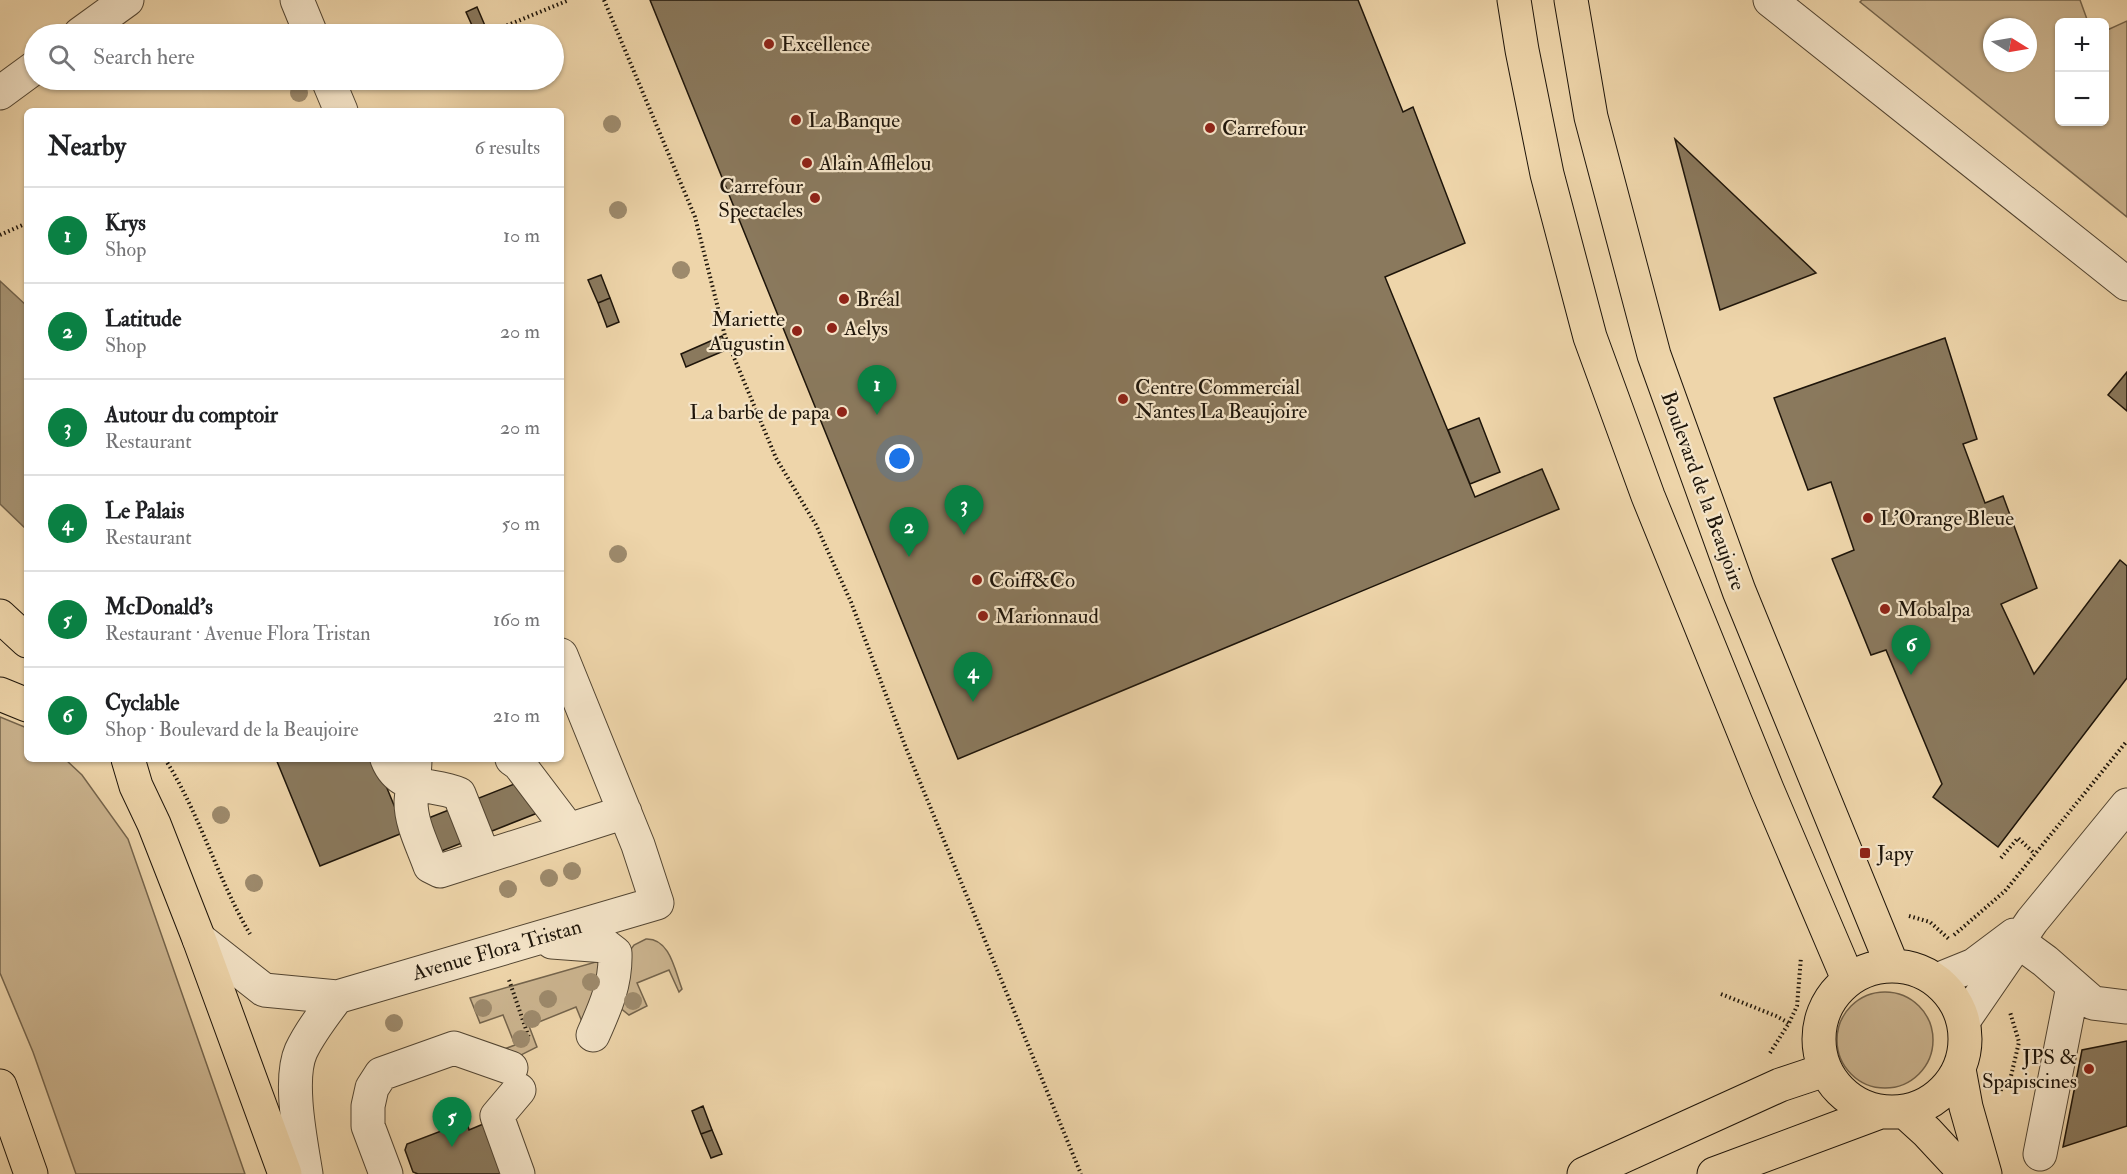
<!DOCTYPE html>
<html lang="en">
<head>
<meta charset="utf-8">
<style>
	:root { --surface:#fff; --page:#f2f2f2; --text:#202124; --muted:#757577; --line:#e0e0e0; --accent:#0b8043 }
	body { margin:0; font-family:"IM FELL Double Pica",serif; background:var(--page); color:var(--text) }
	.controls { position:absolute; right:18px; top:18px; display:grid; overflow:hidden; border-radius:9px; box-shadow:0 2px 4px #0004 }
	.controls button { width:54px; height:54px; display:grid; place-items:center; padding:0; border:0; border-bottom:2px solid var(--line); background:var(--surface); color:var(--text); font:30px sans-serif }
	.compass { position:absolute; left:1983px; top:18px; width:54px; height:54px; border-radius:50%; background:var(--surface); box-shadow:0 2px 4px #0004; rotate:101deg }
	.you { position:absolute; left:900px; top:459px; width:21px; height:21px; margin:-15px; border:4px solid #fff; border-radius:50%; background:#1a73e8; box-shadow:0 0 0 9px #1a73e833 }
	.badge { display:grid; place-items:center; width:39px; height:39px; border-radius:50%; background:var(--accent); color:#fff; font-size:20px; font-weight:700 }
	.pin { position:absolute; translate:-50% -50px; filter:drop-shadow(0 2px 3px #0008) }
	.pin::after { content:''; position:absolute; top:32px; width:21px; height:18px; background:inherit; clip-path:polygon(0 0,100% 0,50% 100%) }
	.list { margin:0; padding:0; list-style:none }
	h2 { display:flex; justify-content:space-between; align-items:center; height:78px; margin:0; padding:0 24px; font-size:26px }
	h2 small { font-size:20px; font-weight:400; color:var(--muted) }
	.list li { display:grid; grid-template-columns:39px 1fr auto; gap:18px; align-items:center; box-sizing:border-box; height:96px; padding:0 24px; border-top:2px solid var(--line) }
	.list b { display:block; font-size:22px; white-space:nowrap }
	.list p { margin:0; font-size:20px; white-space:nowrap; color:var(--muted) }
	.list em { font-size:20px; font-style:normal; color:var(--muted) }
	.icon { flex:none; width:33px; height:33px; fill:none; stroke:currentColor; stroke-width:2; stroke-linecap:round; stroke-linejoin:round }
	.map { position:relative; flex:none; width:2127px; height:1174px; overflow:hidden }
	.search { position:absolute; background:var(--surface); box-shadow:0 2px 4px #0004; left:24px; top:24px; width:540px; height:66px; display:flex; align-items:center; gap:15px; box-sizing:border-box; padding:0 21px; border-radius:33px; color:var(--muted); font-size:22px }
	.panel { position:absolute; background:var(--surface); box-shadow:0 2px 4px #0004; left:24px; top:108px; width:540px; height:654px; border-radius:9px }
	.map>svg:first-child { display:block }
	.green { fill:#cbb48f; stroke:#74644c; stroke-width:1.5; fill-rule:evenodd }
	.water { fill:#a79474; stroke:#70614a; stroke-width:1.5 }
	.building { fill:#8a795d; stroke:#1e150a; stroke-width:1.5 }
	.lines { fill:none; stroke-linecap:round; stroke-linejoin:round }
	.minor-casing { stroke:#524532; stroke-width:35 }
	.major-casing { stroke:#1e150a; stroke-width:35 }
	.path { stroke:#1e150a; stroke-width:4; stroke-dasharray:1.5 3; stroke-linecap:butt }
	.minor { stroke:#f4e4c8; stroke-width:33 }
	.major { stroke:#eed5aa; stroke-width:33 }
	.tree { fill:#9d8a6c }
	.poi-dot { fill:#8f2418; stroke:#f4e4c8; stroke-width:2 }
	.labels { text-anchor:middle; dominant-baseline:central; stroke-width:4.5; stroke-linejoin:round; paint-order:stroke }
	.poi-label { font-size:21px; fill:#1e150a; stroke:#f4e4c8; text-anchor:start }
	.street-label { font-size:21px; fill:#1e150a; stroke:#f4e4c8 }
</style>
</head>
<body>
<div class="map">
<svg width="2127" height="1174" viewBox="0 0 2127 1174">
	<rect width="100%" height="100%" fill="#eed5aa"/>
	<filter id="stains"><feTurbulence type="fractalNoise" baseFrequency=".00333" numOctaves="4"/><feColorMatrix values="0 0 0 0 .2 0 0 0 0 .09 0 0 0 0 .02 0 0 0 .5 -.17"/></filter>
	<radialGradient id="worn" r=".72"><stop offset=".6" stop-color="#630" stop-opacity="0"/><stop offset="1" stop-color="#630" stop-opacity=".3"/></radialGradient>
	<path class="green" d="M 1862,0 L 2080,0 L 2088,22 L 2060,22 L 2060,122 L 2104,122 L 2105,31 L 2127,21 L 2127,217 L 1860,2 ZM 1992,27 L 2028,27 L 2028,63 L 1992,63 Z
		M 0,717 L 27,728 L 27,759 L 65,759 L 82,775 L 128,839 L 245,1174 L 76,1174 L 33,1052 L 0,973 Z
		M 646,939 C 670,938 675,971 682,989 L 679,992 L 669,970 L 637,983 L 647,1006 L 629,1015 L 619,1007 L 628,953 L 634,945 Z
		M 599,961 L 602,965 L 585,1029 L 576,1007 L 529,1026 L 537,1047 L 507,1062 L 491,1054 L 515,1045 L 503,1015 L 480,1023 L 470,998 Z
		M1837 1040a48 48 0 1 1 96 0a48 48 0 1 1-96 0Z"/>
	<path class="water" d="M 0,281 L 27,306 L 27,530 L 0,504 Z"/>
	<path class="building" d="M 650,0 L 1358,0 L 1403,112 L 1413,107 L 1465,243 L 1385,277 L 1475,497 L 1542,469 L 1559,509 L 958,759 Z
		M 477,7 L 486,28 L 475,32 L 466,12 Z
		M 1675,139 L 1816,273 L 1720,310 Z
		M 601,275 L 610,298 L 598,303 L 588,280 Z
		M 610,298 L 619,322 L 607,327 L 598,303 Z
		M 722,336 L 728,349 L 686,367 L 681,354 Z
		M 1945,338 L 1977,439 L 1963,444 L 1985,503 L 2003,496 L 2037,588 L 2001,604 L 2034,674 L 2120,560 L 2127,566 L 2127,678 L 1998,847 L 1933,797 L 1942,784 L 1886,650 L 1871,655 L 1832,559 L 1854,550 L 1831,482 L 1808,490 L 1774,398 Z
		M 2127,372 L 2127,411 L 2108,395 Z
		M 1479,418 L 1500,472 L 1470,484 L 1448,430 Z
		M 276,759 L 375,759 L 405,832 L 320,866 Z
		M 527,779 L 540,812 L 434,854 L 421,821 Z
		M 2127,1041 L 2127,1126 L 2063,1147 L 2082,1050 Z
		M 703,1106 L 712,1130 L 701,1134 L 692,1111 Z
		M 488,1122 L 507,1174 L 418,1174 L 413,1172 L 405,1150 L 407,1144 L 462,1123 L 468,1126 L 469,1130 Z
		M 712,1130 L 722,1154 L 711,1158 L 701,1134 Z"/>
	<g class="lines">
		<g class="minor-casing">
			<path id="minor" d="M 297,0 L 311,34
				M 1770,0 L 2127,284
				M 80,34 L 127,0
				M 328,80 L 341,111
				M 0,93 L 34,68
				M 387,759 C 400,792 432,782 459,794 L 484,857
				M 415,759 C 415,774 412,787 411,802 C 411,824 423,846 430,866 L 440,871 L 625,812
				M 512,759 L 519,764 L 569,830
				M 199,939 L 264,990 L 337,997 L 657,903 L 638,845 L 561,655
				M 552,942 L 606,946 L 615,953 C 616,984 605,1008 593,1035
				M 2019,942 L 2045,961 L 2093,1003 L 2127,1007
				M 1937,980 L 1974,965 L 2014,935
				M 1964,1020 L 2032,921 L 2127,805
				M 2040,1154 L 2073,986
				M 306,1174 C 301,1142 288,1080 301,1051 C 310,1032 324,1014 337,997
				M 386,1174 L 368,1126 L 368,1106 L 372,1088 L 381,1074 L 454,1048 L 511,1068
				M 518,1174 L 497,1116 L 519,1090"/>
		</g>
		<g class="major-casing">
			<path id="major" d="M 1514,0 L 1522,50 L 1547,174 L 1590,337 L 1648,496 L 1767,789 L 1848,979
				M 1571,0 L 1591,117 L 1654,355 L 1739,591 L 1892,965
				M 0,616 L 27,641
				M 0,694 L 27,705
				M 128,759 L 136,786 L 154,824 L 199,939 L 285,1174
				M1819 1039a73 73 0 1 1 146 0a73 73 0 1 1-146 0Z
				M 1959,1069 L 1966,1107 L 1985,1174
				M 0,1086 L 31,1174
				M 1905,1112 L 1927,1132 L 1966,1174
				M 1584,1174 L 1780,1085 L 1825,1070
				M 1714,1174 L 1880,1112"/>
		</g>
		<path class="path" d="M 604,0 L 695,217 L 725,336 L 776,458 L 816,525 L 851,602 L 906,748 L 1081,1174
			M 486,34 L 569,0
			M 365,86 L 379,80
			M 0,235 L 27,223
			M 165,759 C 200,814 217,878 250,934
			M 2001,858 L 2018,838 L 2035,854
			M 1909,916 L 1930,922 L 1950,940
			M 1954,935 L 2005,891 L 2127,741
			M 509,980 L 529,1038
			M 1721,994 L 1776,1016 L 1789,1023
			M 1770,1053 L 1789,1023 L 1797,1006 L 1801,957
			M 1998,1094 L 2011,1076 L 2019,1042 L 2010,1012"/>
		<use href="#minor" class="minor"/>
		<use href="#major" class="major"/>
	</g>
	<g class="tree">
		<circle cx="299" cy="93" r="9"/>
		<circle cx="612" cy="124" r="9"/>
		<circle cx="618" cy="210" r="9"/>
		<circle cx="681" cy="270" r="9"/>
		<circle cx="618" cy="554" r="9"/>
		<circle cx="221" cy="815" r="9"/>
		<circle cx="572" cy="871" r="9"/>
		<circle cx="549" cy="878" r="9"/>
		<circle cx="254" cy="883" r="9"/>
		<circle cx="508" cy="889" r="9"/>
		<circle cx="591" cy="982" r="9"/>
		<circle cx="548" cy="999" r="9"/>
		<circle cx="633" cy="1001" r="9"/>
		<circle cx="483" cy="1008" r="9"/>
		<circle cx="532" cy="1019" r="9"/>
		<circle cx="394" cy="1023" r="9"/>
		<circle cx="521" cy="1039" r="9"/>
	</g>
	<g class="poi-dot">
		<circle cx="769" cy="44" r="6"/>
		<circle cx="796" cy="120" r="6"/>
		<circle cx="1210" cy="128" r="6"/>
		<circle cx="807" cy="163" r="6"/>
		<circle cx="815" cy="198" r="6"/>
		<circle cx="844" cy="299" r="6"/>
		<circle cx="832" cy="328" r="6"/>
		<circle cx="797" cy="331" r="6"/>
		<circle cx="1123" cy="399" r="6"/>
		<circle cx="842" cy="412" r="6"/>
		<circle cx="1868" cy="518" r="6"/>
		<circle cx="977" cy="580" r="6"/>
		<circle cx="1885" cy="609" r="6"/>
		<circle cx="983" cy="616" r="6"/>
		<rect x="1859" y="847" width="12" height="12" rx="3"/>
		<circle cx="2089" cy="1069" r="6"/>
	</g>
	<g class="labels">
		<g class="poi-label">
			<text x="781" y="44">Excellence</text>
			<text x="808" y="120">La Banque</text>
			<text x="1222" y="128">Carrefour</text>
			<text x="819" y="163">Alain Afflelou</text>
			<text x="803" y="186" text-anchor="end">Carrefour<tspan x="803" dy="24">Spectacles</tspan></text>
			<text x="856" y="299">Bréal</text>
			<text x="785" y="319" text-anchor="end">Mariette<tspan x="785" dy="24">Augustin</tspan></text>
			<text x="844" y="328">Aelys</text>
			<text x="1135" y="387">Centre Commercial<tspan x="1135" dy="24">Nantes La Beaujoire</tspan></text>
			<text x="830" y="412" text-anchor="end">La barbe de papa</text>
			<text x="1880" y="518">L'Orange Bleue</text>
			<text x="989" y="580">Coiff&amp;Co</text>
			<text x="1897" y="609">Mobalpa</text>
			<text x="995" y="616">Marionnaud</text>
			<text x="1877" y="853">Japy</text>
			<text x="2077" y="1057" text-anchor="end">JPS &amp;<tspan x="2077" dy="24">Spapiscines</tspan></text>
		</g>
		<g class="street-label">
			<text transform="translate(1703 491) rotate(70)">Boulevard de la Beaujoire</text>
			<text transform="translate(497 950) rotate(-16)">Avenue Flora Tristan</text>
		</g>
	</g>
	<rect width="100%" height="100%" filter="url(#stains)"/>
	<rect width="100%" height="100%" fill="url(#worn)"/>
</svg>
<div class="controls">
<button>+</button>
<button>−</button>
</div>
<svg class="compass" viewBox="-18 -18 36 36"><path d="M0-13l5 13h-10z" fill="#e53935"/><path d="M0 13l5-13h-10z" fill="#757577"/></svg>
<div class="you"></div>
<div class="pin badge" style="left:877px;top:415px">1</div>
<div class="pin badge" style="left:909px;top:557px">2</div>
<div class="pin badge" style="left:964px;top:535px">3</div>
<div class="pin badge" style="left:973px;top:702px">4</div>
<div class="pin badge" style="left:452px;top:1147px">5</div>
<div class="pin badge" style="left:1911px;top:675px">6</div>
<div class="search"><svg class="icon" aria-label="search" viewBox="0 0 24 24"><circle cx="10" cy="10" r="6"/><path d="M15 15l6 6"/></svg>Search here</div>
<section class="panel">
<h2>Nearby<small>6 results</small></h2>
<ul class="list">
<li><span class="badge">1</span><div><b>Krys</b><p>Shop</p></div><em>10 m</em></li>
<li><span class="badge">2</span><div><b>Latitude</b><p>Shop</p></div><em>20 m</em></li>
<li><span class="badge">3</span><div><b>Autour du comptoir</b><p>Restaurant</p></div><em>20 m</em></li>
<li><span class="badge">4</span><div><b>Le Palais</b><p>Restaurant</p></div><em>50 m</em></li>
<li><span class="badge">5</span><div><b>McDonald's</b><p>Restaurant · Avenue Flora Tristan</p></div><em>160 m</em></li>
<li><span class="badge">6</span><div><b>Cyclable</b><p>Shop · Boulevard de la Beaujoire</p></div><em>210 m</em></li>
</ul>
</section>
</div>
</body>
</html>
